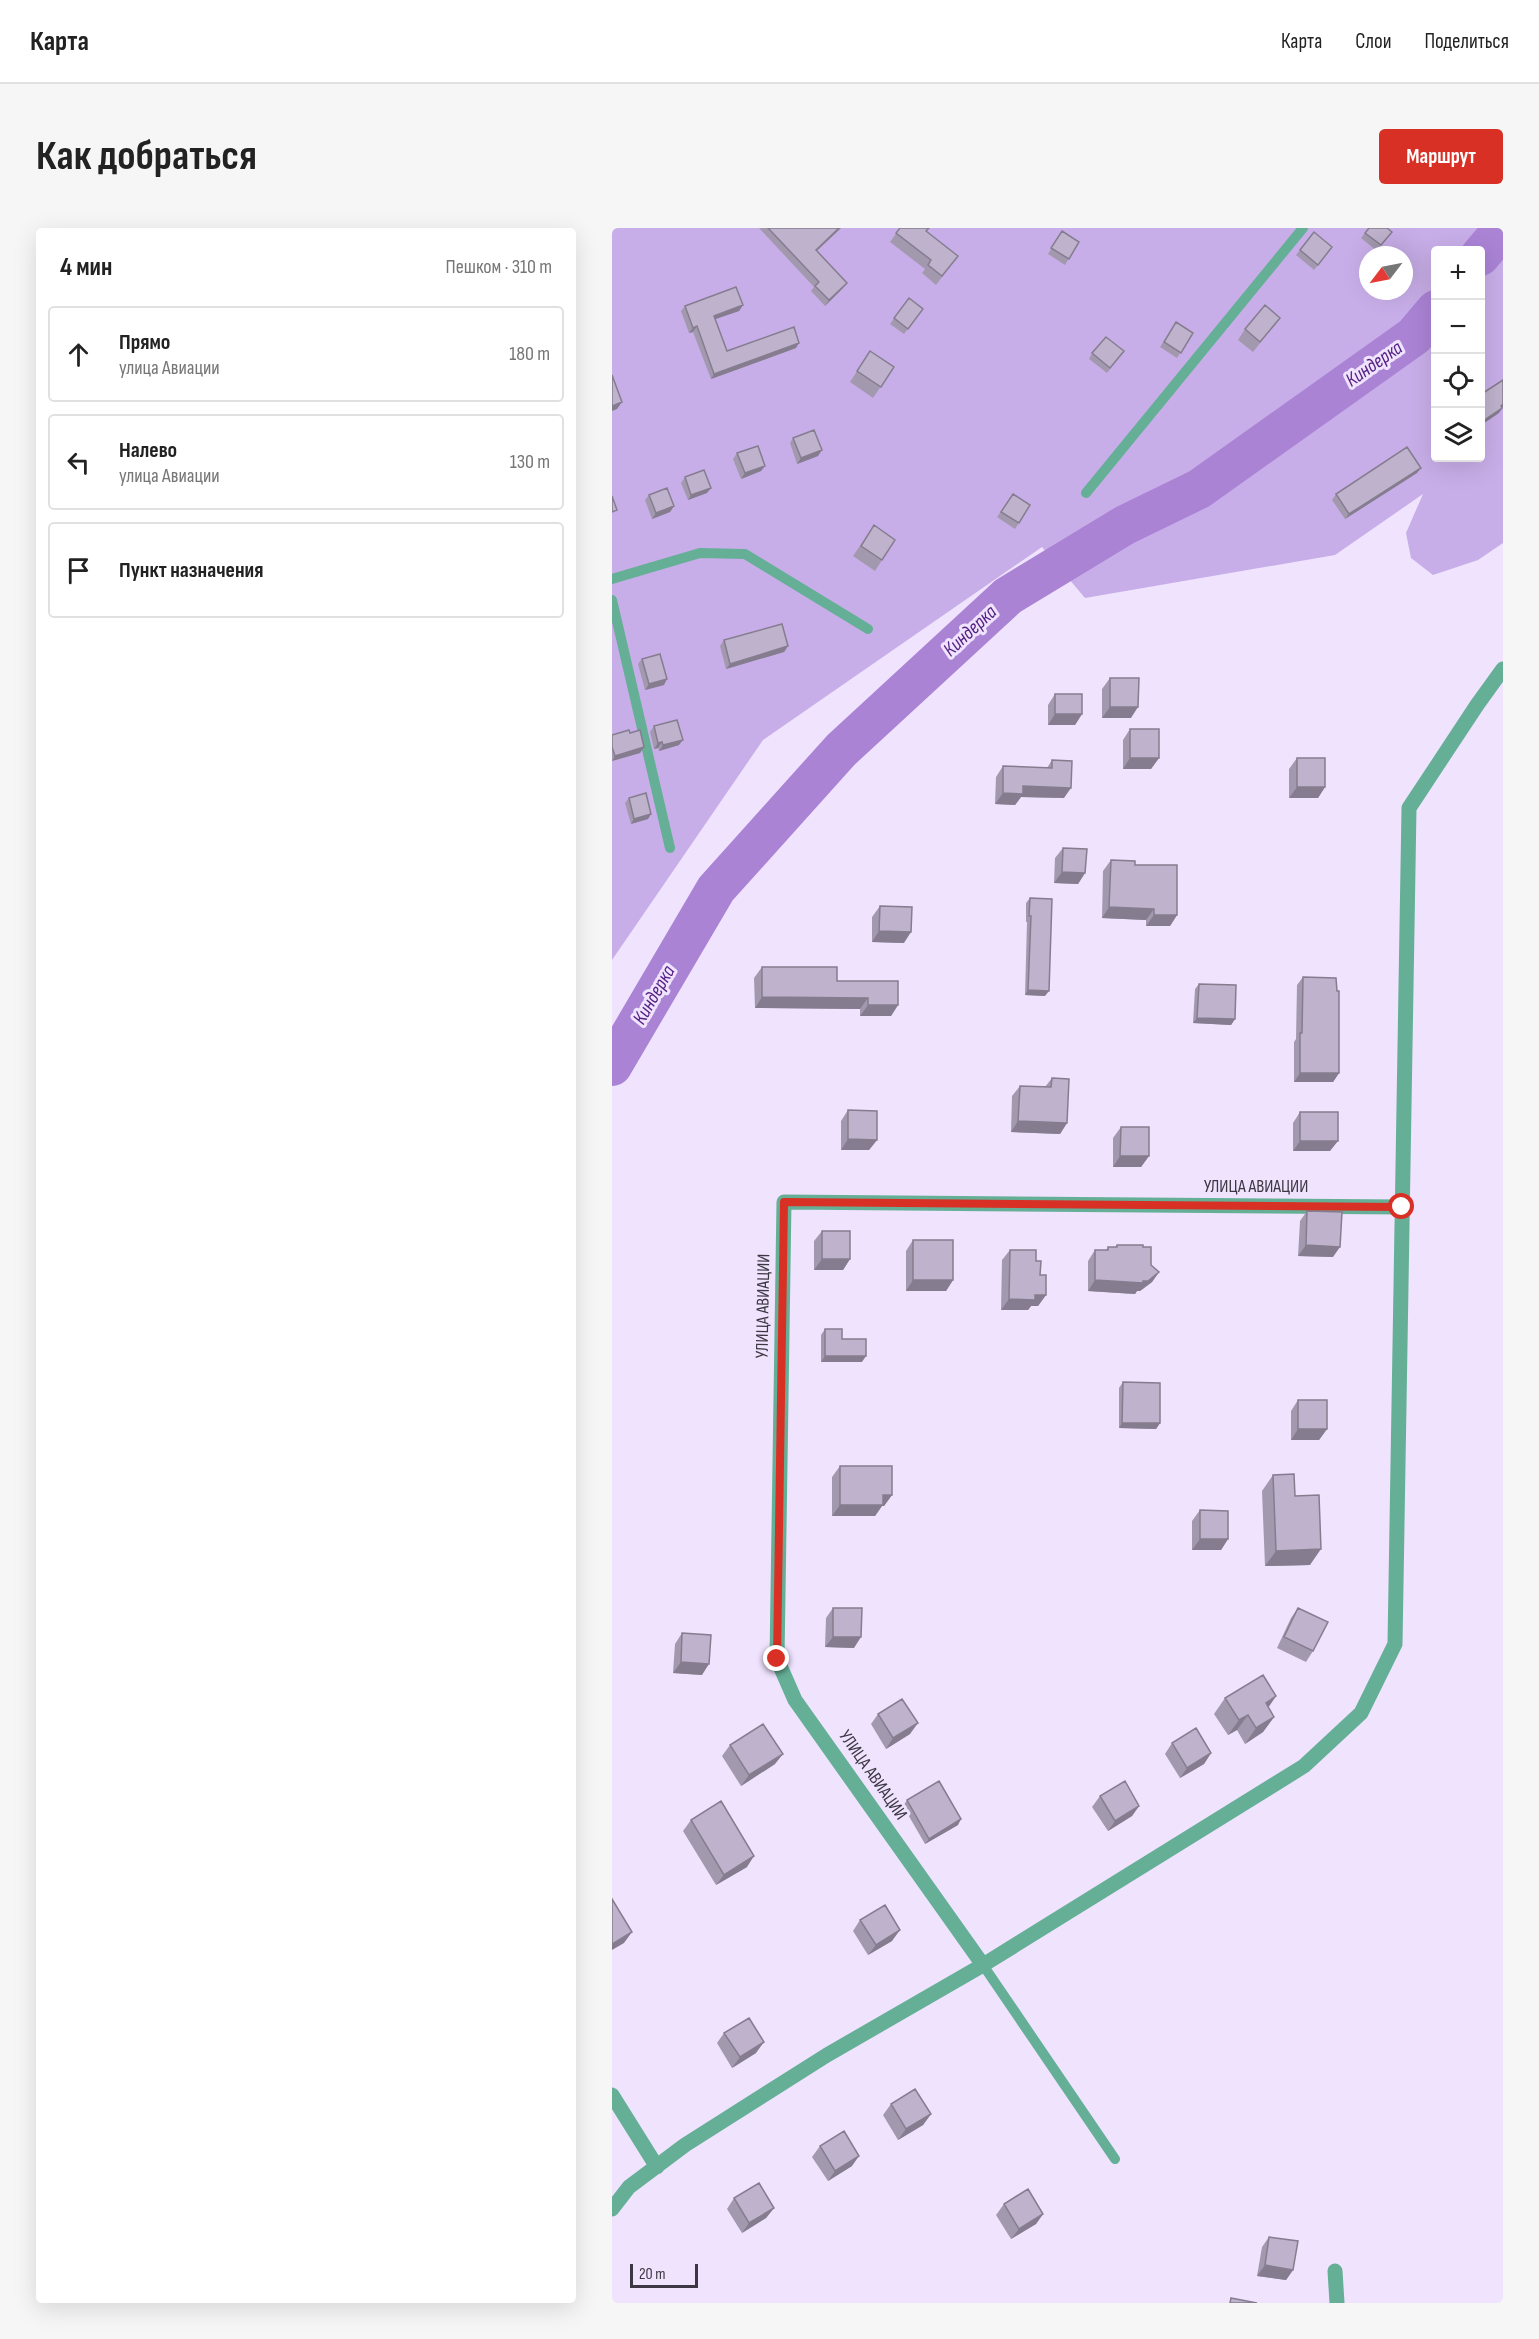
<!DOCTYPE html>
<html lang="ru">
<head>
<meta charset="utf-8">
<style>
	:root { --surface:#fff; --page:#f6f6f6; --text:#222; --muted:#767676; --line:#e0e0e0; --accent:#d93025 }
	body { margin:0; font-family:"Sofia Sans Condensed",sans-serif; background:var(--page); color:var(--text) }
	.controls { position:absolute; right:18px; top:18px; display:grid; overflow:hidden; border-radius:6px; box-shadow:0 6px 24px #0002 }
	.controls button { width:54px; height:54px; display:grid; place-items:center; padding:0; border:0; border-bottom:2px solid var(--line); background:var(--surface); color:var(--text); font:30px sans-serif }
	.compass { position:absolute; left:747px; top:18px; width:54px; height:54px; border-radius:50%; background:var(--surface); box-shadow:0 6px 24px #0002; rotate:238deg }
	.scale { position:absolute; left:18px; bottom:15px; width:68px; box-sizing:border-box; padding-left:6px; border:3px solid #3c3742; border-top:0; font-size:16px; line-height:21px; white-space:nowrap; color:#3c3742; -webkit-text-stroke:4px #efe3fe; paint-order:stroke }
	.stop { position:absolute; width:18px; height:18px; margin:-14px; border:4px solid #d93025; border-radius:50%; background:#fff }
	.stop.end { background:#d93025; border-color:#fff; box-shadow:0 2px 6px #0008 }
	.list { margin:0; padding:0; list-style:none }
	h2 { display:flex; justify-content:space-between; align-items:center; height:78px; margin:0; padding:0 24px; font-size:26px }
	h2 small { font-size:20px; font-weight:400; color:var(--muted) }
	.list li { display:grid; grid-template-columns:39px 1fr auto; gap:18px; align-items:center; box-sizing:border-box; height:96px; margin:0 12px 12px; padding:0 12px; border:2px solid var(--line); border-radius:6px }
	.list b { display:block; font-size:22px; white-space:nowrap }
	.list p { margin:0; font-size:20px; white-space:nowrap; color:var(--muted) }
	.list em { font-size:20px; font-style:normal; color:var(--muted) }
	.icon { flex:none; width:33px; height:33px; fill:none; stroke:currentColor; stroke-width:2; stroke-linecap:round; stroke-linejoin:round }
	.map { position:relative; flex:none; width:891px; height:2075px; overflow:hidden; border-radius:6px }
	header { display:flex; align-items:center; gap:36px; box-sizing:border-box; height:84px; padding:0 30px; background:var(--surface); border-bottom:2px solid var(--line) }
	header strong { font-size:28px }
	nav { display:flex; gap:33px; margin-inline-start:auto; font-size:21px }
	.intro { display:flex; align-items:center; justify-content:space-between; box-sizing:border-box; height:144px; padding:0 36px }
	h1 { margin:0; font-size:42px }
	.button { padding:15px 27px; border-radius:6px; background:var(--accent); color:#fff; font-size:21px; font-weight:700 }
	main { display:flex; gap:36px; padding:0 36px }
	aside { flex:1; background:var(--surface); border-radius:6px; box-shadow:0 6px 24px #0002 }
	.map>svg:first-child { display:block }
	.green { fill:#c8aee8; fill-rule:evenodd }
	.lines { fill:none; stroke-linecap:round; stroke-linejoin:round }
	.river { stroke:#aa83d5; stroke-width:40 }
	.service { stroke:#65af97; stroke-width:10 }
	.minor { stroke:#65af97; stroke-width:15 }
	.wall { fill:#a399af }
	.shaded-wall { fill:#857d8f }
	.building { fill:#beb2cc; stroke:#857d8f; stroke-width:1.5 }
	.route { stroke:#d93025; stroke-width:8 }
	.labels { text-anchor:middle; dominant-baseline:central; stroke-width:6; stroke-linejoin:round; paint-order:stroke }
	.street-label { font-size:18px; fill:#3c3742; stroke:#efe3fe }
	.water-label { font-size:20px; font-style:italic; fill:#541f80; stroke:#efe3fe }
</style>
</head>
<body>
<header>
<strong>Карта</strong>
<nav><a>Карта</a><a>Слои</a><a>Поделиться</a></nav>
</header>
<div class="intro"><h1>Как добраться</h1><a class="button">Маршрут</a></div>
<main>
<aside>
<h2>4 мин<small>Пешком · 310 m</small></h2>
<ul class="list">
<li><svg class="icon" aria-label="ahead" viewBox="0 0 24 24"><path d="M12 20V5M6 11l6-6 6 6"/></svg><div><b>Прямо</b><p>улица Авиации</p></div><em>180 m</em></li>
<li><svg class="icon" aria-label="left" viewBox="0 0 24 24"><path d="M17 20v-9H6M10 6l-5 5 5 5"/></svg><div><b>Налево</b><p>улица Авиации</p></div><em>130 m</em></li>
<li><svg class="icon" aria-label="arrive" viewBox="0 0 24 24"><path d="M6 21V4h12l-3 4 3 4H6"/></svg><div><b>Пункт назначения</b></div></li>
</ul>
</aside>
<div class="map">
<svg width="891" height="2075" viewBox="0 0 891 2075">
	<rect width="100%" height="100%" fill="#efe3fe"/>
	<path class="green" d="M 0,0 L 891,0 L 891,315 L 866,332 L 821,347 L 799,330 L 794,305 L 811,266 L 723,327 L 473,370 L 430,319 L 151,512 L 0,732 ZM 824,22 L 868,22 L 868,230 L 824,230 ZM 756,27 L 792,27 L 792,63 L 756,63 Z"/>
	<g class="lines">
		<path class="river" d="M 868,28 L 891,1
			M 0,838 L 104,661 L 229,522 L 396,368 L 513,297 L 587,261 L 802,108 L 824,82"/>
		<path class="service" d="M 474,265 L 691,0
			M 0,351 L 88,325 L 133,326 L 256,401
			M 0,372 L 58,620
			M 371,1737 L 503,1931"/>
		<path class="minor" d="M 371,1737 L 183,1472 L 165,1431 L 172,974 L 790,979
			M 0,1867 L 45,1939
			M 0,1981 L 17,1959 L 73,1917 L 215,1827 L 371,1737 L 692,1538 L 749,1485 L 783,1416 L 797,580 L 865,477 L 891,441
			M 723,2043 L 725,2075"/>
	</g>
	<path class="wall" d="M 147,0 L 229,0 L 205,23 L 231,60 L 213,78 L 199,63 L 202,59 Z
		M 288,0 L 314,4 L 346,28 L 324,57 L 310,45 L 313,41 L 278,14 Z
		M 757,0 L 776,9 L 765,23 L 749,10 Z
		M 450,3 L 467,14 L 453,37 L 436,26 Z
		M 688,22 L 716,25 L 702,42 L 684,27 Z
		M 297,70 L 311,81 L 292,106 L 278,96 Z
		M 131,77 L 127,83 L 103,91 L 115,123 L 184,120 L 99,151 L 81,104 L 77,105 L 69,83 L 73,78 Z
		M 564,94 L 581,105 L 565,130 L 548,119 Z
		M 660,100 L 641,124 L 626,112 L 633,101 Z
		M 258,123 L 282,139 L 261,170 L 238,154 Z
		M 512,123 L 495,145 L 477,131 L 480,125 Z
		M 181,210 L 206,228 L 185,236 L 178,215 Z
		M 125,225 L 153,238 L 149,243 L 129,251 L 121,231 Z
		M 805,245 L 733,291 L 720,272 L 724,266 Z
		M 73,249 L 95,265 L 76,272 L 69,255 Z
		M 401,266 L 418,277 L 403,301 L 385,289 Z
		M 37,267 L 62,278 L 58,284 L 40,291 L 33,272 Z
		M 262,297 L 283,312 L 263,343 L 241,328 Z
		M 112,412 L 176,418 L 172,424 L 114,441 L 108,418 Z
		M 30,431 L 52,457 L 33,462 L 26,436 Z
		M 498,450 L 519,490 L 490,490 L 490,461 Z
		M 443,466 L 470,486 L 463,497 L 436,497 L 436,477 Z
		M 42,498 L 67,517 L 47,523 L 46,520 L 42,521 L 38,504 Z
		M 518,501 L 547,530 L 539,541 L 511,541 L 511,512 Z
		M 18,505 L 32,519 L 28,525 L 0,533 L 0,507 Z
		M 685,530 L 713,559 L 706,570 L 677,570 L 677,541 Z
		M 440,532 L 452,570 L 409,569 L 403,577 L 383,576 L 384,549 L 391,538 L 435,540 Z
		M 17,570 L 39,586 L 36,591 L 19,596 L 13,575 Z
		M 451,620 L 473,645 L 466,656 L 442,655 L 443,630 Z
		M 499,632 L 523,637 L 565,687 L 558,698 L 534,698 L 534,692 L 490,690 L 491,643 Z
		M 418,670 L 433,768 L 413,767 L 415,694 L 414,694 L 414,675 Z
		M 268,678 L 292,715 L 260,714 L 260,689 Z
		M 150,739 L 225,753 L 286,777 L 279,788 L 248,788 L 248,781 L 143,780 L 142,750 Z
		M 691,749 L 727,845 L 721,854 L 682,854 L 682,814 L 684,811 L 685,757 Z
		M 587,756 L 623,791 L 619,797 L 581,795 L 583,761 Z
		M 440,850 L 455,895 L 448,906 L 399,904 L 400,868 L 408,858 L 433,859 Z
		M 236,882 L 265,912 L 257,922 L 229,922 L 229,893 Z
		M 688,884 L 718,923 L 681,923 L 681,895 Z
		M 509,899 L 537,928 L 529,939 L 501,939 L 501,910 Z
		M 695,983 L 721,1029 L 686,1028 L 688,993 Z
		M 210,1003 L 238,1031 L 231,1042 L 202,1042 L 202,1013 Z
		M 301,1012 L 341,1052 L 334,1063 L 294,1063 L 294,1023 Z
		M 505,1017 L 531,1019 L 539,1037 L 547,1044 L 540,1054 L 528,1063 L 525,1063 L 523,1066 L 476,1063 L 476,1033 L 483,1022 L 494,1022 L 496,1019 L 503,1019 Z
		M 398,1022 L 424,1033 L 434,1067 L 426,1078 L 419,1078 L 416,1082 L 389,1082 L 390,1032 Z
		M 213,1101 L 250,1134 L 209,1134 L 209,1107 Z
		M 511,1154 L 548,1195 L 544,1201 L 507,1200 L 507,1160 Z
		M 686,1172 L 715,1201 L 707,1212 L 679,1212 L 679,1183 Z
		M 228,1238 L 280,1267 L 272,1278 L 270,1278 L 263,1288 L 220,1288 L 220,1249 Z
		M 661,1247 L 683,1268 L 698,1337 L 653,1338 L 650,1263 Z
		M 588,1282 L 616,1311 L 609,1322 L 580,1322 L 580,1293 Z
		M 221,1380 L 242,1420 L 213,1419 L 214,1390 Z
		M 686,1380 L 701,1423 L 694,1434 L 665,1420 L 679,1390 Z
		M 70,1405 L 90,1447 L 61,1445 L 63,1416 Z
		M 664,1468 L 656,1480 L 662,1489 L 651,1504 L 633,1516 L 625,1502 L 616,1507 L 602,1486 L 613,1470 Z
		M 266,1486 L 298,1506 L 274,1521 L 259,1496 Z
		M 560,1515 L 599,1525 L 592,1536 L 568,1550 L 553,1526 Z
		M 118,1517 L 163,1536 L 129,1558 L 110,1528 Z
		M 488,1568 L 527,1578 L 520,1588 L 496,1603 L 480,1579 Z
		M 295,1572 L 346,1597 L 313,1616 L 291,1578 Z
		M 79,1592 L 135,1639 L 104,1657 L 71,1603 Z
		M 248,1692 L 280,1713 L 256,1727 L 241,1703 Z
		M 112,1805 L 144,1825 L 120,1840 L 105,1815 Z
		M 279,1876 L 319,1886 L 311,1897 L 286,1912 L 271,1887 Z
		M 208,1918 L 240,1938 L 216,1953 L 200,1929 Z
		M 122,1970 L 162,1980 L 154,1990 L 130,2005 L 115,1981 Z
		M 392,1976 L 431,1986 L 424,1996 L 399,2011 L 384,1987 Z
		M 657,2009 L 681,2042 L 674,2052 L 645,2048 L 650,2019 Z"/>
	<path class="shaded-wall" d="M 227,0 L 229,0 L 200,27 L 204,22 Z
		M 235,55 L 231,60 L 213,78 L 217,72 Z
		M 131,77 L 127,83 L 98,93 L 102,88 Z
		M 85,98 L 81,104 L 77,105 L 81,100 Z
		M 187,115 L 184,120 L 99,151 L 102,146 Z
		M 10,174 L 5,181 L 0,183 L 0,178 Z
		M 891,176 L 891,179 L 887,185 L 868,198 L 868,195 Z
		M 210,222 L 206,228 L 185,236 L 189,230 Z
		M 153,238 L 149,243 L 129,251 L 133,245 Z
		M 809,240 L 805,245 L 733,291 L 737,286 Z
		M 99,260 L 95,265 L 76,272 L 79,267 Z
		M 62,278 L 58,284 L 40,291 L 44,285 Z
		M 176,418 L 172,424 L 114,441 L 118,436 Z
		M 55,451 L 52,457 L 33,462 L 37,456 Z
		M 498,479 L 526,479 L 519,490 L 490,490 Z
		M 443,486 L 470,486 L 463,497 L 436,497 Z
		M 71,512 L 67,517 L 47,523 L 51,517 Z
		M 50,514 L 46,520 L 42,521 L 46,515 Z
		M 32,519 L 28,525 L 0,533 L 3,528 Z
		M 518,530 L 547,530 L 539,541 L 511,541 Z
		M 411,558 L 459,560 L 452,570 L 409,569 L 403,577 L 383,576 L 391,565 Z
		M 685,559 L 713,559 L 706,570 L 677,570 Z
		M 39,586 L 36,591 L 19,596 L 22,591 Z
		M 450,644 L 473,645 L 466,656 L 442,655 Z
		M 497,679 L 542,681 L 534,692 L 490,690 Z
		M 542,687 L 565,687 L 558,698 L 534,698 Z
		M 267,703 L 299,704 L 292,715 L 260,714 Z
		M 416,762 L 437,763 L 433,768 L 413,767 Z
		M 150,769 L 256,770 L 248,781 L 143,780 Z
		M 256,777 L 286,777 L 279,788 L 248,788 Z
		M 585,790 L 623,791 L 619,797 L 581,795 Z
		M 688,845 L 727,845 L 721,854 L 682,854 Z
		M 406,893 L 455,895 L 448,906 L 399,904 Z
		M 236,911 L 265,912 L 257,922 L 229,922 Z
		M 688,913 L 726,913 L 718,923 L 681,923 Z
		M 508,928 L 537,928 L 529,939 L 501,939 Z
		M 694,1017 L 728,1019 L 721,1029 L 686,1028 Z
		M 210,1031 L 238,1031 L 231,1042 L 202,1042 Z
		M 547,1044 L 540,1054 L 528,1063 L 525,1063 L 523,1066 L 476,1063 L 483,1052 L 531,1053 Z
		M 301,1052 L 341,1052 L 334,1063 L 294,1063 Z
		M 423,1067 L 434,1067 L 426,1078 L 419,1078 L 416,1082 L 389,1082 L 397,1071 Z
		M 213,1128 L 254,1128 L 250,1134 L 209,1134 Z
		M 510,1195 L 548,1195 L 544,1201 L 507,1200 Z
		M 686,1201 L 715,1201 L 707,1212 L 679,1212 Z
		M 271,1267 L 280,1267 L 272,1278 L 270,1278 L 263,1288 L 220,1288 L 228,1277 Z
		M 588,1311 L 616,1311 L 609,1322 L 580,1322 Z
		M 709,1321 L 698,1337 L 653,1338 L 664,1323 Z
		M 221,1409 L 249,1409 L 242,1420 L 213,1419 Z
		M 69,1434 L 97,1436 L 90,1447 L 61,1445 Z
		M 664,1468 L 653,1484 L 654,1475 Z
		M 636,1487 L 625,1502 L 616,1507 L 627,1492 Z
		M 662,1489 L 651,1504 L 633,1516 L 644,1500 Z
		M 306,1495 L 298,1506 L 274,1521 L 281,1510 Z
		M 599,1525 L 592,1536 L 568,1550 L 575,1540 Z
		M 171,1526 L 163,1536 L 129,1558 L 137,1547 Z
		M 527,1578 L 520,1588 L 496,1603 L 503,1593 Z
		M 349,1591 L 346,1597 L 313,1616 L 317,1611 Z
		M 142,1628 L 135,1639 L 104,1657 L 112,1647 Z
		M 288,1702 L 280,1713 L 256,1727 L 264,1717 Z
		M 20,1704 L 12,1715 L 0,1722 L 0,1716 Z
		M 152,1814 L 144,1825 L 120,1840 L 128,1829 Z
		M 319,1886 L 311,1897 L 286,1912 L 294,1901 Z
		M 247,1928 L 240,1938 L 216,1953 L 223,1943 Z
		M 162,1980 L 154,1990 L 130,2005 L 137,1995 Z
		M 431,1986 L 424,1996 L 399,2011 L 407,2001 Z
		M 653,2037 L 681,2042 L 674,2052 L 645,2048 Z"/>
	<path class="building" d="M 156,0 L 227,0 L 204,22 L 235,55 L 217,72 L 203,58 L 207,54 Z
		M 288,0 L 317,0 L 314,3 L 346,28 L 330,48 L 316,37 L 319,32 L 284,5 Z
		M 757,0 L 775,0 L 780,4 L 769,17 L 753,5 Z
		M 450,3 L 467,14 L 457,31 L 439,20 Z
		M 702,4 L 720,19 L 706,37 L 688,22 Z
		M 124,59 L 131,77 L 102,88 L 115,123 L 182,99 L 187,115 L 102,146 L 85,98 L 81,100 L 73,78 Z
		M 297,70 L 311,81 L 296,101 L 282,90 Z
		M 653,77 L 668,90 L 648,114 L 633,101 Z
		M 564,94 L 581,105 L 569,125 L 552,114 Z
		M 494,109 L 512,123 L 498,140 L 480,125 Z
		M 258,123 L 282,139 L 269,159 L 245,143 Z
		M 0,147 L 10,174 L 0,178 Z
		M 891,152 L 891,176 L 889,178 L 890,180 L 868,195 L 868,167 Z
		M 202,202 L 210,222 L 189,230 L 181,210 Z
		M 146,218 L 153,238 L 133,245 L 125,225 Z
		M 795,219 L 809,240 L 737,286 L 724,266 Z
		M 92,242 L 99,260 L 79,267 L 73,249 Z
		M 55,260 L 62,278 L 44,285 L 37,267 Z
		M 401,266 L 418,277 L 407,295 L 389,284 Z
		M 0,268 L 5,282 L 0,284 Z
		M 262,297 L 283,312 L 270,332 L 249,318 Z
		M 170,396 L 176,418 L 118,436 L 112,412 Z
		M 48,426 L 55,451 L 37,456 L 30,431 Z
		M 498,450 L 527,450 L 526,479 L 498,479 Z
		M 443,466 L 470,466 L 470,486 L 443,486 Z
		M 65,492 L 71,512 L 51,517 L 50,514 L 46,515 L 42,498 Z
		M 518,501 L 547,501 L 547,530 L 518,530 Z
		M 17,502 L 18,505 L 28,502 L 32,519 L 3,528 L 0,519 L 0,507 Z
		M 685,530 L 713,530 L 713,559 L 685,559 Z
		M 440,532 L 460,533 L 459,560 L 411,558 L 411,566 L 391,565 L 391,538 L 440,540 Z
		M 34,565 L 39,586 L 22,591 L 17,570 Z
		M 451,620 L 475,621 L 473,645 L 450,644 Z
		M 499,632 L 523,633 L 523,637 L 565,637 L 565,687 L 542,687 L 542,681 L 497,679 Z
		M 418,670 L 440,671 L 437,763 L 416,762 L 419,688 L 417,688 Z
		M 268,678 L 300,679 L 299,704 L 267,703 Z
		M 150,739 L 225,739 L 225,753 L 286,753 L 286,777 L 256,777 L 256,770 L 150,769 Z
		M 691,749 L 724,750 L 725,763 L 727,763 L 727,845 L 688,845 L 688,805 L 690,805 Z
		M 587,756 L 624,757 L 623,791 L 585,790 Z
		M 440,850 L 457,851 L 455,895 L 406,893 L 408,858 L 439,859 Z
		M 236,882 L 265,883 L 265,912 L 236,911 Z
		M 688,884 L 726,884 L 726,913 L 688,913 Z
		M 509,899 L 537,899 L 537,928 L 508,928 Z
		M 695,983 L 730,984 L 728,1019 L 694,1017 Z
		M 210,1003 L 238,1003 L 238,1031 L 210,1031 Z
		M 301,1012 L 341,1012 L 341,1052 L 301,1052 Z
		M 505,1017 L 531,1017 L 531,1019 L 539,1019 L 539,1037 L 547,1044 L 536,1053 L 531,1053 L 531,1055 L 483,1052 L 483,1022 L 496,1022 L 496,1019 L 505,1019 Z
		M 398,1022 L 424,1022 L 424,1033 L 429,1033 L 428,1047 L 434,1047 L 434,1067 L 423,1067 L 423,1072 L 397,1071 Z
		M 213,1101 L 230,1101 L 230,1111 L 254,1111 L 254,1128 L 213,1128 Z
		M 511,1154 L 548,1155 L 548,1195 L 510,1195 Z
		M 686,1172 L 715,1172 L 715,1201 L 686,1201 Z
		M 228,1238 L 280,1238 L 280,1267 L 271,1267 L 271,1277 L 228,1277 Z
		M 682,1246 L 683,1268 L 707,1267 L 709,1321 L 664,1323 L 661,1247 Z
		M 588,1282 L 616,1283 L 616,1311 L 588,1311 Z
		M 221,1380 L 250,1380 L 249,1409 L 221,1409 Z
		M 686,1380 L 716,1394 L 701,1423 L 672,1409 Z
		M 70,1405 L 99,1407 L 97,1436 L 69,1434 Z
		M 651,1447 L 664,1468 L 654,1475 L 662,1489 L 644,1500 L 636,1487 L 627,1492 L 613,1470 Z
		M 290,1471 L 306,1495 L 281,1510 L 266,1486 Z
		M 151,1496 L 171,1526 L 137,1547 L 118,1517 Z
		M 584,1500 L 599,1525 L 575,1540 L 560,1515 Z
		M 327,1553 L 349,1591 L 317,1611 L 295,1572 Z
		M 513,1553 L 527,1578 L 503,1593 L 488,1568 Z
		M 109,1573 L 142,1628 L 112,1647 L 79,1592 Z
		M 0,1671 L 20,1704 L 0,1716 Z
		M 273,1677 L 288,1702 L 264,1717 L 248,1692 Z
		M 137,1790 L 152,1814 L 128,1829 L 112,1805 Z
		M 303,1861 L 319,1886 L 294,1901 L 279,1876 Z
		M 232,1903 L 247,1928 L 223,1943 L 208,1918 Z
		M 147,1955 L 162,1980 L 137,1995 L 122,1970 Z
		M 416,1961 L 431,1986 L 407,2001 L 392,1976 Z
		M 657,2009 L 686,2013 L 681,2042 L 653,2037 Z
		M 619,2070 L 645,2075 L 618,2075 Z"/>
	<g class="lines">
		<path class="route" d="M 165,1431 L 172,974 L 790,979"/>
	</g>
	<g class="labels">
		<g class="street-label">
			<text x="644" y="958">УЛИЦА АВИАЦИИ</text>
			<text transform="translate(151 1078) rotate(-89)">УЛИЦА АВИАЦИИ</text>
			<text transform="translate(261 1547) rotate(55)">УЛИЦА АВИАЦИИ</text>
		</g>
		<g class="water-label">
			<text transform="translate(762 136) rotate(-35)">Киндерка</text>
			<text transform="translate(358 403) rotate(-43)">Киндерка</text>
			<text transform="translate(42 767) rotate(-60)">Киндерка</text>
		</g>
	</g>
</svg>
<div class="controls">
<button>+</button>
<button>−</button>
<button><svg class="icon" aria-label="locate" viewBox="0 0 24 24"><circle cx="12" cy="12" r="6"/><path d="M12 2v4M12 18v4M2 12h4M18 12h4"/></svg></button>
<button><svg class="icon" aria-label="layers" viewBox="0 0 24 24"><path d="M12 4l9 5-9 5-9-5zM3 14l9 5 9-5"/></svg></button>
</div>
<svg class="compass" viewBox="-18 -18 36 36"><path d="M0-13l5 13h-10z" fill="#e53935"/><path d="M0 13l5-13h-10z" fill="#767676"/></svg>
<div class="scale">20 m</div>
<div class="stop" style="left:790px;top:979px"></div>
<div class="stop end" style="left:165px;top:1431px"></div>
</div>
</main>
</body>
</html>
